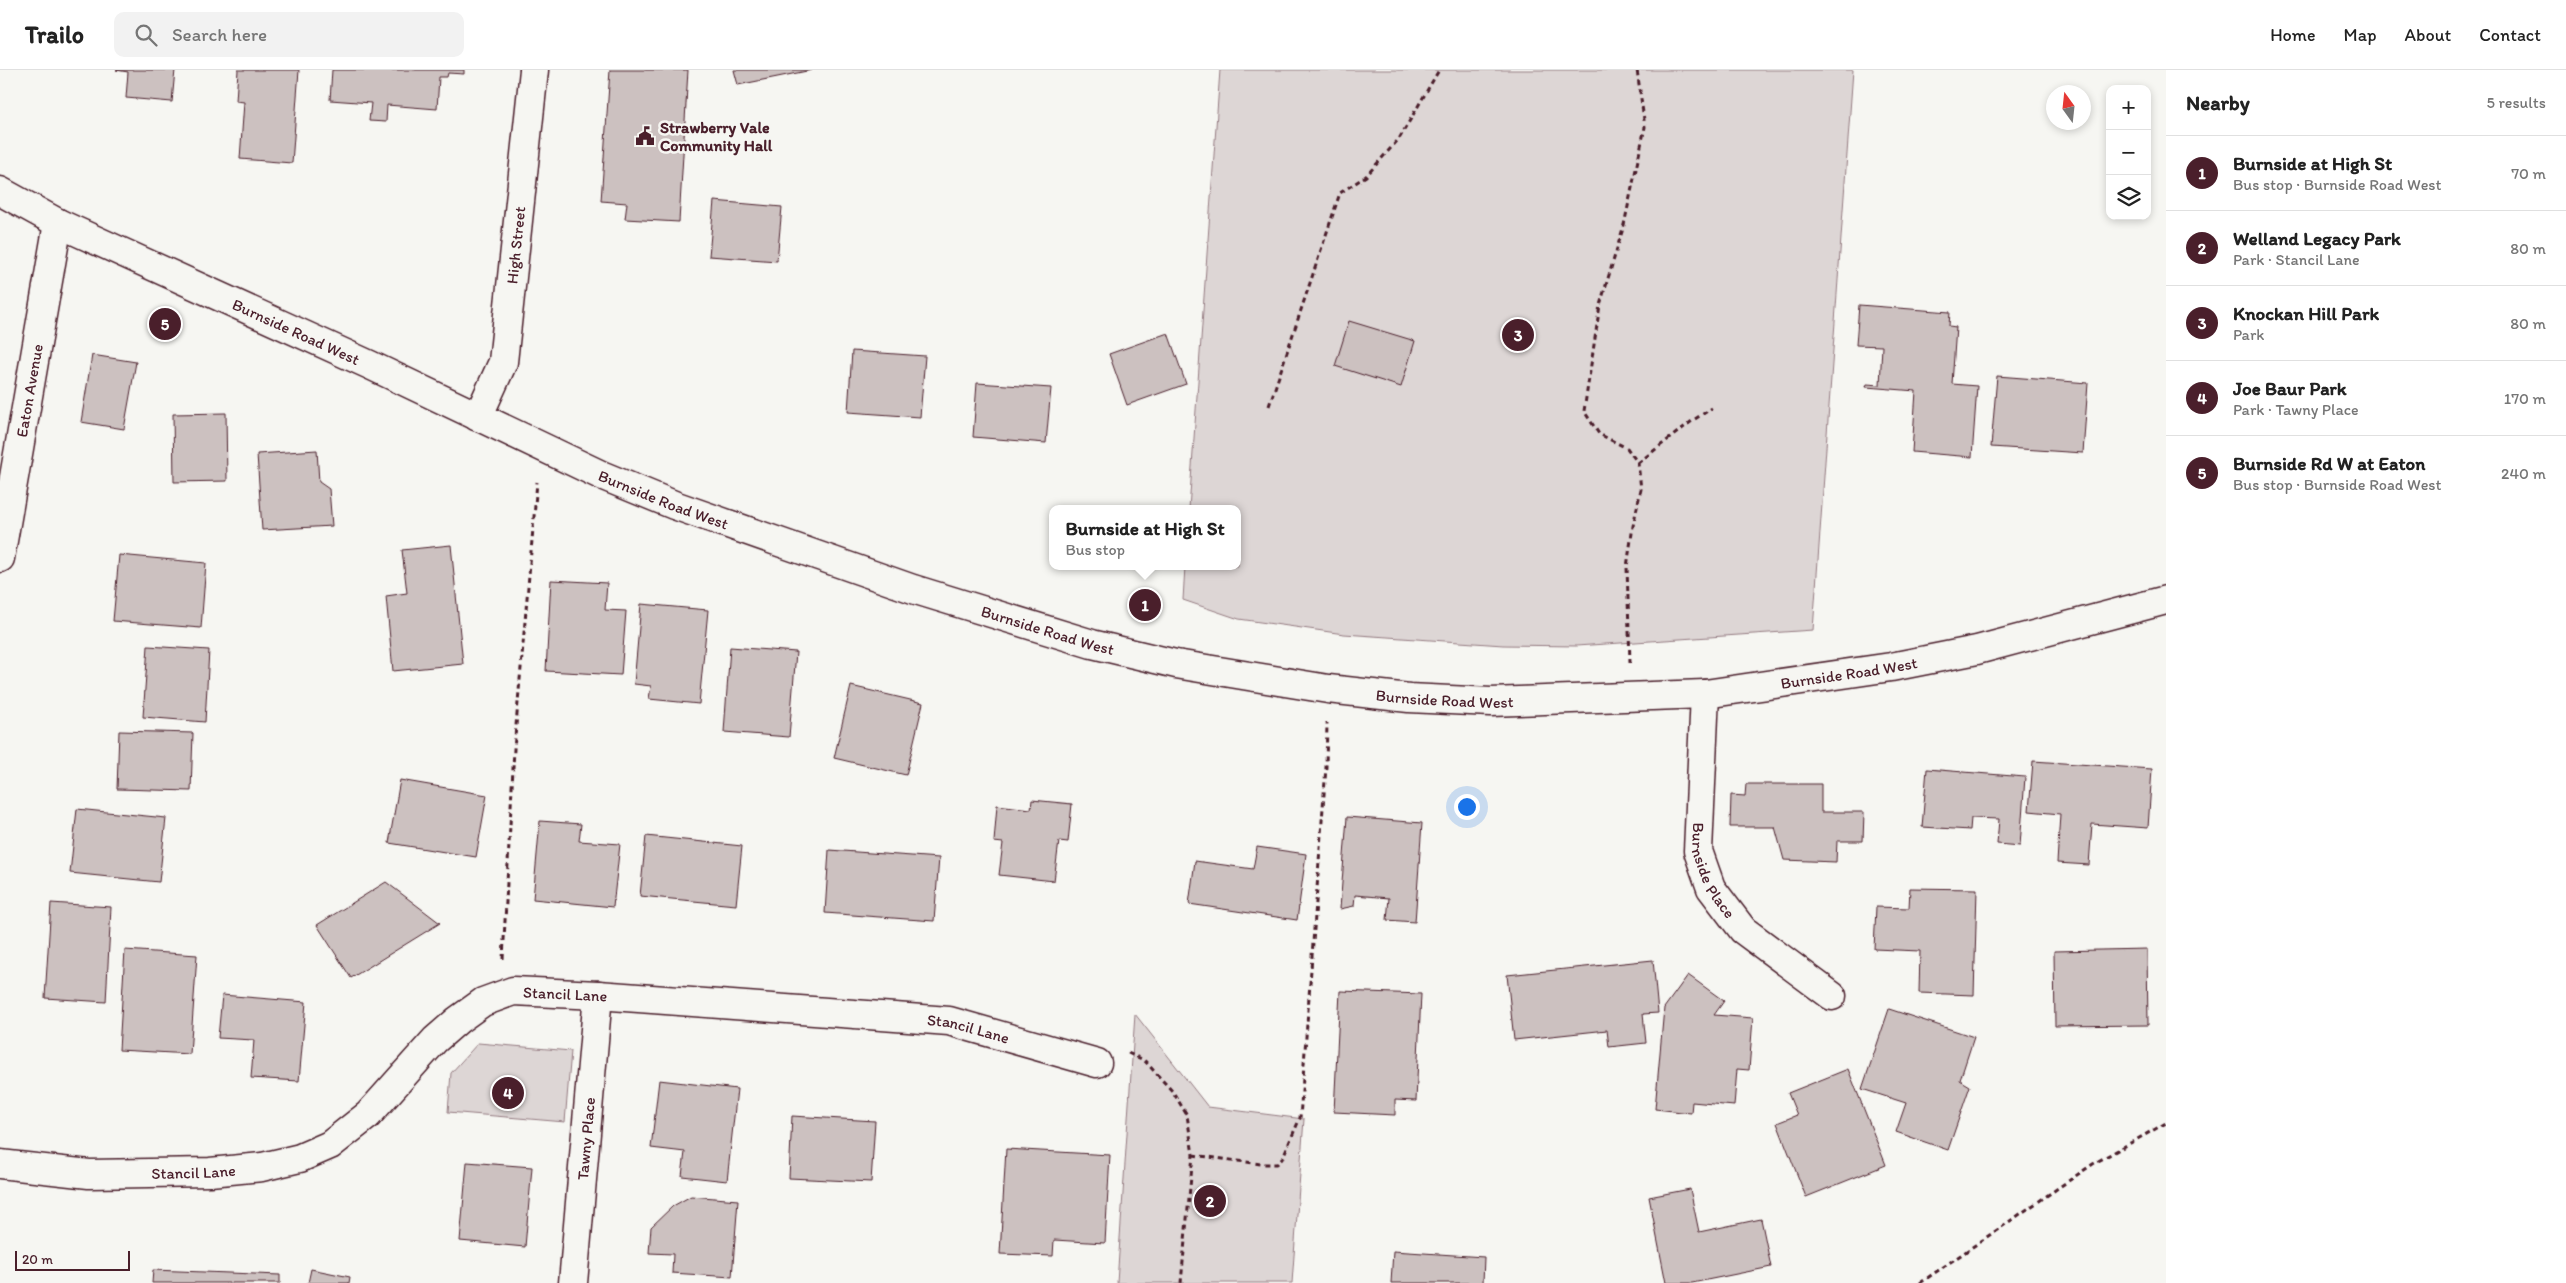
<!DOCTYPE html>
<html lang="en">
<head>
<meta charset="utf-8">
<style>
	:root { --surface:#fff; --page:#f2f2f2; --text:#222; --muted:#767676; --line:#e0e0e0; --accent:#4a1f2b }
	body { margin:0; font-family:Itim,sans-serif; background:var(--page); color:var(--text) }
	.controls { position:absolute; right:15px; top:15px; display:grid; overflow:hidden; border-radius:10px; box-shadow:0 2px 8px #0003 }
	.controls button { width:45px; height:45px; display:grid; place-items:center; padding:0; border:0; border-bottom:1px solid var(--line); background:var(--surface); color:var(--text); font:25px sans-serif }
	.compass { position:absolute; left:2046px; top:15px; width:45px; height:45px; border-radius:50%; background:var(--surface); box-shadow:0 2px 8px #0003; rotate:345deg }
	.scale { position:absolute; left:15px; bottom:12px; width:115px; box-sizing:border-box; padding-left:5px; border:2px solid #4a1f2b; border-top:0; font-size:14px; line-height:18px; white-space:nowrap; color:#4a1f2b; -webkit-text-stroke:4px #f6f6f2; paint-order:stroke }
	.you { position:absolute; left:1466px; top:736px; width:18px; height:18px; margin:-12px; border:4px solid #fff; border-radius:50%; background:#1a73e8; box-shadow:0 0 0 8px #1a73e833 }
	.badge { display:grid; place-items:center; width:32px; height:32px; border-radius:50%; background:var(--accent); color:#fff; font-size:16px; font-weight:700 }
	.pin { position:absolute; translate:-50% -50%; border:2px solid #fff; box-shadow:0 1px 5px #0006 }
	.popup { position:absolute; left:1049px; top:435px; width:192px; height:65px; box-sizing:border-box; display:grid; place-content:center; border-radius:10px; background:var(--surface); filter:drop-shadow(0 1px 4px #0005); font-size:16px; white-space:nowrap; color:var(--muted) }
	.popup b { font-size:19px; color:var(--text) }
	.popup::after { content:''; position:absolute; left:50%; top:100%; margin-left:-10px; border:10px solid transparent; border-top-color:var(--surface) }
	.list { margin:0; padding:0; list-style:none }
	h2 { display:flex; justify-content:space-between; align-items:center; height:65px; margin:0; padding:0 20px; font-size:21px }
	h2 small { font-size:16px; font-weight:400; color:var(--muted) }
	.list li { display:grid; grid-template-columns:32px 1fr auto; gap:15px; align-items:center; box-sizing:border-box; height:75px; padding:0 20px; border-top:1px solid var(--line) }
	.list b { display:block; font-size:19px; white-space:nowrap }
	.list p { margin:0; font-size:16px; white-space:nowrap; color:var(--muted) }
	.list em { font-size:16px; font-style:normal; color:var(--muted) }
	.icon { flex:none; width:28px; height:28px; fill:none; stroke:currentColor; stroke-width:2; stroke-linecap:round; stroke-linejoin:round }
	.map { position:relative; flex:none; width:2166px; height:1213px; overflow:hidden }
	header { display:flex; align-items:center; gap:30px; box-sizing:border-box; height:70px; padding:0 25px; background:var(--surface); border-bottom:1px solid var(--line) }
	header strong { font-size:24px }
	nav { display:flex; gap:28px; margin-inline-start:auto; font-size:18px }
	.search { width:350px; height:45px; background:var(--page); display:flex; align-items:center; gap:12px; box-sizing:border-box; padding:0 18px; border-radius:10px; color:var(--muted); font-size:19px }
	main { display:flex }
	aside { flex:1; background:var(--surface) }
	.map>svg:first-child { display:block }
	.green { fill:#ddd6d5; stroke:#947a80 }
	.building { fill:#ccc1c0; stroke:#4a1f2b }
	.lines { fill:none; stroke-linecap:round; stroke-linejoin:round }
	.minor-casing { stroke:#4a1f2b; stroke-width:31 }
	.path { stroke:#4a1f2b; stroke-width:3; stroke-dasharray:5 4; stroke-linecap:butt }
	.minor { stroke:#f6f6f2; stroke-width:28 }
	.labels { text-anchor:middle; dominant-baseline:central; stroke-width:5; stroke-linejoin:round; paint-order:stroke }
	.poi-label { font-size:16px; font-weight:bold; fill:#4a1f2b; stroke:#f6f6f2; text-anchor:start }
	.street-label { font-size:16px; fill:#4a1f2b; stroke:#f6f6f2 }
</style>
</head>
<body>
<header>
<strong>Trailo</strong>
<div class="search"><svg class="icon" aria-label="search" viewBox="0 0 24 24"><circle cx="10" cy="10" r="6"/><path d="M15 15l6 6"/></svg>Search here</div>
<nav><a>Home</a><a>Map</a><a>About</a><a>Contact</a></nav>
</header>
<main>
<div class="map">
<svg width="2166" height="1213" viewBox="0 0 2166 1213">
	<rect width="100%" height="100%" fill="#f6f6f2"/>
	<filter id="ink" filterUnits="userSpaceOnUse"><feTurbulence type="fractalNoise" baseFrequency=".02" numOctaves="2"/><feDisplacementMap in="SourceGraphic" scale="10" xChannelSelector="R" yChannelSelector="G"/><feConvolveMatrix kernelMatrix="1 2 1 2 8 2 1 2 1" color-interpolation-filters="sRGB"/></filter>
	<g filter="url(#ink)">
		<path class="green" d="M 1220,0 L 1853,0 L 1813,560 L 1576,576 L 1503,575 L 1344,564 L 1239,549 L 1183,530 L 1185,496 L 1238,496 L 1238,439 L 1189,439 Z
			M 1135,944 L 1208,1037 L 1304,1049 L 1292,1213 L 1117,1213 Z
			M 478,973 L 571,981 L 565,1052 L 448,1042 L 451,1003 Z"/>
		<path class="building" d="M 116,0 L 175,0 L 172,32 L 126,28 L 128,2 Z
			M 238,0 L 299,0 L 292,93 L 240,89 L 244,32 L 236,31 Z
			M 332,0 L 464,0 L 464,4 L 448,3 L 447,7 L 439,7 L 437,39 L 387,35 L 386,52 L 369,51 L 371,33 L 330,30 Z
			M 610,0 L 688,0 L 679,152 L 625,149 L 627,133 L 601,131 Z
			M 734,0 L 812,0 L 738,15 Z
			M 714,131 L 782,137 L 777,191 L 709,186 Z
			M 1859,235 L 1950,242 L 1949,256 L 1956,257 L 1952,314 L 1977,316 L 1972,387 L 1912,382 L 1916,321 L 1866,317 L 1867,314 L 1880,315 L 1882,276 L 1856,275 Z
			M 1349,251 L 1415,271 L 1401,317 L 1335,296 Z
			M 1168,263 L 1186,314 L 1127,335 L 1109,284 Z
			M 852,281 L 925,286 L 920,347 L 848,342 Z
			M 92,285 L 136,292 L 124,359 L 81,352 Z
			M 1997,306 L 2088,313 L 2083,383 L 1991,377 Z
			M 977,313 L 1051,318 L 1046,373 L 973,367 Z
			M 226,343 L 227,411 L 174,412 L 173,344 Z
			M 317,380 L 319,412 L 329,419 L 332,456 L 262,460 L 257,384 Z
			M 451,475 L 463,594 L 393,601 L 386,526 L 407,523 L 402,480 Z
			M 119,485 L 206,493 L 201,558 L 113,551 Z
			M 551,510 L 607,513 L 605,540 L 626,541 L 621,605 L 546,601 Z
			M 641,534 L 708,540 L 699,634 L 649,629 L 651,616 L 634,614 Z
			M 148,576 L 209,580 L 205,652 L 143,647 Z
			M 730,577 L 796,582 L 789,667 L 724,662 Z
			M 851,616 L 923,633 L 906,705 L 834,688 Z
			M 119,661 L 193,663 L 191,721 L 117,719 Z
			M 2033,691 L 2152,699 L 2148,758 L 2092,754 L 2089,795 L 2057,793 L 2060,744 L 2029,741 Z
			M 1927,699 L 2025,707 L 2020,776 L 1997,774 L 1999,749 L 1971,748 L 1970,760 L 1922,757 Z
			M 400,710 L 487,725 L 476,787 L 389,773 Z
			M 1746,714 L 1821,714 L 1821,742 L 1864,742 L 1863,771 L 1837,771 L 1836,792 L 1784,790 L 1775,757 L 1730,757 L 1731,725 L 1745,726 Z
			M 1032,730 L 1072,734 L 1068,772 L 1059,771 L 1054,811 L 999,805 L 1003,773 L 994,772 L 997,735 L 1031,739 Z
			M 77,739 L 166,748 L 159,812 L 70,803 Z
			M 1347,747 L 1422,753 L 1415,852 L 1387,850 L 1389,828 L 1355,825 L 1354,836 L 1340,839 Z
			M 540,751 L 581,754 L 579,771 L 620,774 L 613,837 L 533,829 Z
			M 646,766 L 742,776 L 736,835 L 640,826 Z
			M 1257,777 L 1306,784 L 1297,850 L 1189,834 L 1195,791 L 1253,799 Z
			M 829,780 L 939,788 L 934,851 L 825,843 Z
			M 386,812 L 440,853 L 351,908 L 317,855 Z
			M 1910,818 L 1977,819 L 1974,925 L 1919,923 L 1920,881 L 1874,879 L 1876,837 L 1909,838 Z
			M 51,833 L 111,837 L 106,932 L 45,928 Z
			M 2147,879 L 2148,955 L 2055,956 L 2054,881 Z
			M 125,880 L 197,885 L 190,984 L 119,980 Z
			M 1653,890 L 1658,943 L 1643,944 L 1646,973 L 1609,977 L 1607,960 L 1514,970 L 1507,905 Z
			M 1688,905 L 1724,931 L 1714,945 L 1753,948 L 1749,1000 L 1737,999 L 1734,1036 L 1692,1032 L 1691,1043 L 1655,1039 L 1664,938 Z
			M 1340,921 L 1421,924 L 1416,1031 L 1395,1030 L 1395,1045 L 1334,1042 Z
			M 222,925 L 306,932 L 299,1011 L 251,1008 L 254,970 L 218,968 Z
			M 1889,939 L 1974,967 L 1960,1010 L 1970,1016 L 1948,1080 L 1896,1062 L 1906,1033 L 1862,1019 Z
			M 1848,999 L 1886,1095 L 1806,1127 L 1777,1053 L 1797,1045 L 1788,1023 Z
			M 659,1010 L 737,1019 L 727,1111 L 682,1106 L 685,1082 L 651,1078 Z
			M 792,1046 L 875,1051 L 871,1112 L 789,1108 Z
			M 1006,1079 L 1110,1085 L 1105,1173 L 1054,1170 L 1053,1186 L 1000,1184 Z
			M 467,1092 L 532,1097 L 525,1177 L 460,1171 Z
			M 1690,1119 L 1699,1162 L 1761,1149 L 1771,1197 L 1692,1213 L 1666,1213 L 1649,1127 Z
			M 691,1126 L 738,1130 L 732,1207 L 672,1203 L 673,1184 L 649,1183 L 651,1157 L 673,1136 Z
			M 1393,1181 L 1484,1187 L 1483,1213 L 1391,1213 Z
			M 311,1199 L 350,1207 L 349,1213 L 308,1213 Z
			M 153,1200 L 280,1205 L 280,1213 L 152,1213 Z"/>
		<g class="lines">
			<g class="minor-casing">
				<g id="minor">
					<path id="s1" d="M 0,121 L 58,153 L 370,295 L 601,405 L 674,435 L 913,519 L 1092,574 L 1176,594 L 1328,619 L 1409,628 L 1491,632 L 1705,624 L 1891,597 L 1977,580 L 2166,530"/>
					<path id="s2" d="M 478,347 L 503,292 L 534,0"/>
					<path id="s3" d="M 0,488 L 58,153"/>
					<path id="s4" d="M 1705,624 L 1698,781 L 1711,818 L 1743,860 L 1832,926"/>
					<path id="s5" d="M 0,1094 L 89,1104 L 210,1102 L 262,1097 L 300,1088 L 330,1075 L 368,1045 L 435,970 L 458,950 L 483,932 L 513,921 L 598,925 L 949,951 L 1097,993"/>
					<path id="s6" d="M 573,1213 L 598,925"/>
				</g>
			</g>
			<path class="path" d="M 1269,336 L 1340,123 L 1366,106 L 1399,69 L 1439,0
				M 1638,393 L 1692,351 L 1712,338
				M 1630,593 L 1627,497 L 1633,456 L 1641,419 L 1638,393 L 1627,378 L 1599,364 L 1584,341 L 1600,235 L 1624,155 L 1645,57 L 1637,0
				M 503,889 L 514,679 L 537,412
				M 1128,983 L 1144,990 L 1173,1022 L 1187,1045 L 1193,1085 L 1181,1213
				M 1193,1085 L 1261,1094 L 1277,1094 L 1282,1089 L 1300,1048 L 1326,697 L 1327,653
				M 1920,1213 L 2093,1094 L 2166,1053"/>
			<use href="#minor" class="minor"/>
		</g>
	</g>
	<defs>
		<g id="civic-bare" transform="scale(1.5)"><path d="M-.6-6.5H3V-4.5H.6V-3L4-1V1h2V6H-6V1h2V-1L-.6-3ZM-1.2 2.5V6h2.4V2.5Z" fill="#4a1f2b" stroke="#f6f6f2" stroke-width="2.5" paint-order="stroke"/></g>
	</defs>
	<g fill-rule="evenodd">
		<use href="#civic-bare" x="645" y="66"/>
	</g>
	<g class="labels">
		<g class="poi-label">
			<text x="660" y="57">Strawberry Vale<tspan x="660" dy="18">Community Hall</tspan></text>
		</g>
		<g class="street-label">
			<text stroke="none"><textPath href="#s2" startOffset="178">High Street</textPath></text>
			<text stroke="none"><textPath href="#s1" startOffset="328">Burnside Road West</textPath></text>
			<text stroke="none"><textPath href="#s3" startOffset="170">Eaton Avenue</textPath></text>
			<text stroke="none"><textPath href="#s1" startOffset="732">Burnside Road West</textPath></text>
			<text stroke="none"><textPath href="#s1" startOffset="1138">Burnside Road West</textPath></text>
			<text stroke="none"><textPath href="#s1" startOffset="1948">Burnside Road West</textPath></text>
			<text stroke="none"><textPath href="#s1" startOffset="1542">Burnside Road West</textPath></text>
			<text stroke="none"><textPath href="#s4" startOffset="180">Burnside Place</textPath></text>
			<text stroke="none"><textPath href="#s5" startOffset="629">Stancil Lane</textPath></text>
			<text stroke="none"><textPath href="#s5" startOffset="1034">Stancil Lane</textPath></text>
			<text stroke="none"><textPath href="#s6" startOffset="145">Tawny Place</textPath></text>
			<text stroke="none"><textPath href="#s5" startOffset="194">Stancil Lane</textPath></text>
		</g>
	</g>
</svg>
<div class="controls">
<button>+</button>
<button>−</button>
<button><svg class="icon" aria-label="layers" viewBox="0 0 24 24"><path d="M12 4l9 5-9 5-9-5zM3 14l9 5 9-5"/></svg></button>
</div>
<svg class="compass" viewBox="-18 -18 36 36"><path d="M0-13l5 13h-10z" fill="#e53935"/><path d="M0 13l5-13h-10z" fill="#767676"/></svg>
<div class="scale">20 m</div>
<div class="you"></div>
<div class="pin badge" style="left:1145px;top:535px">1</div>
<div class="popup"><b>Burnside at High St</b>Bus stop</div>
<div class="pin badge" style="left:1210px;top:1131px">2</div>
<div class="pin badge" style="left:1518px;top:265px">3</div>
<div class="pin badge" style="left:508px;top:1023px">4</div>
<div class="pin badge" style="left:165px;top:254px">5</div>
</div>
<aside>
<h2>Nearby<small>5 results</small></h2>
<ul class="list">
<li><span class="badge">1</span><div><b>Burnside at High St</b><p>Bus stop · Burnside Road West</p></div><em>70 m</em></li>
<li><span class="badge">2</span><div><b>Welland Legacy Park</b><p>Park · Stancil Lane</p></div><em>80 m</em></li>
<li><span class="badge">3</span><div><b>Knockan Hill Park</b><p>Park</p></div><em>80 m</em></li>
<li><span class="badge">4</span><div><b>Joe Baur Park</b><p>Park · Tawny Place</p></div><em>170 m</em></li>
<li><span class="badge">5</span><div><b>Burnside Rd W at Eaton</b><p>Bus stop · Burnside Road West</p></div><em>240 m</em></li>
</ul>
</aside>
</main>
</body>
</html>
